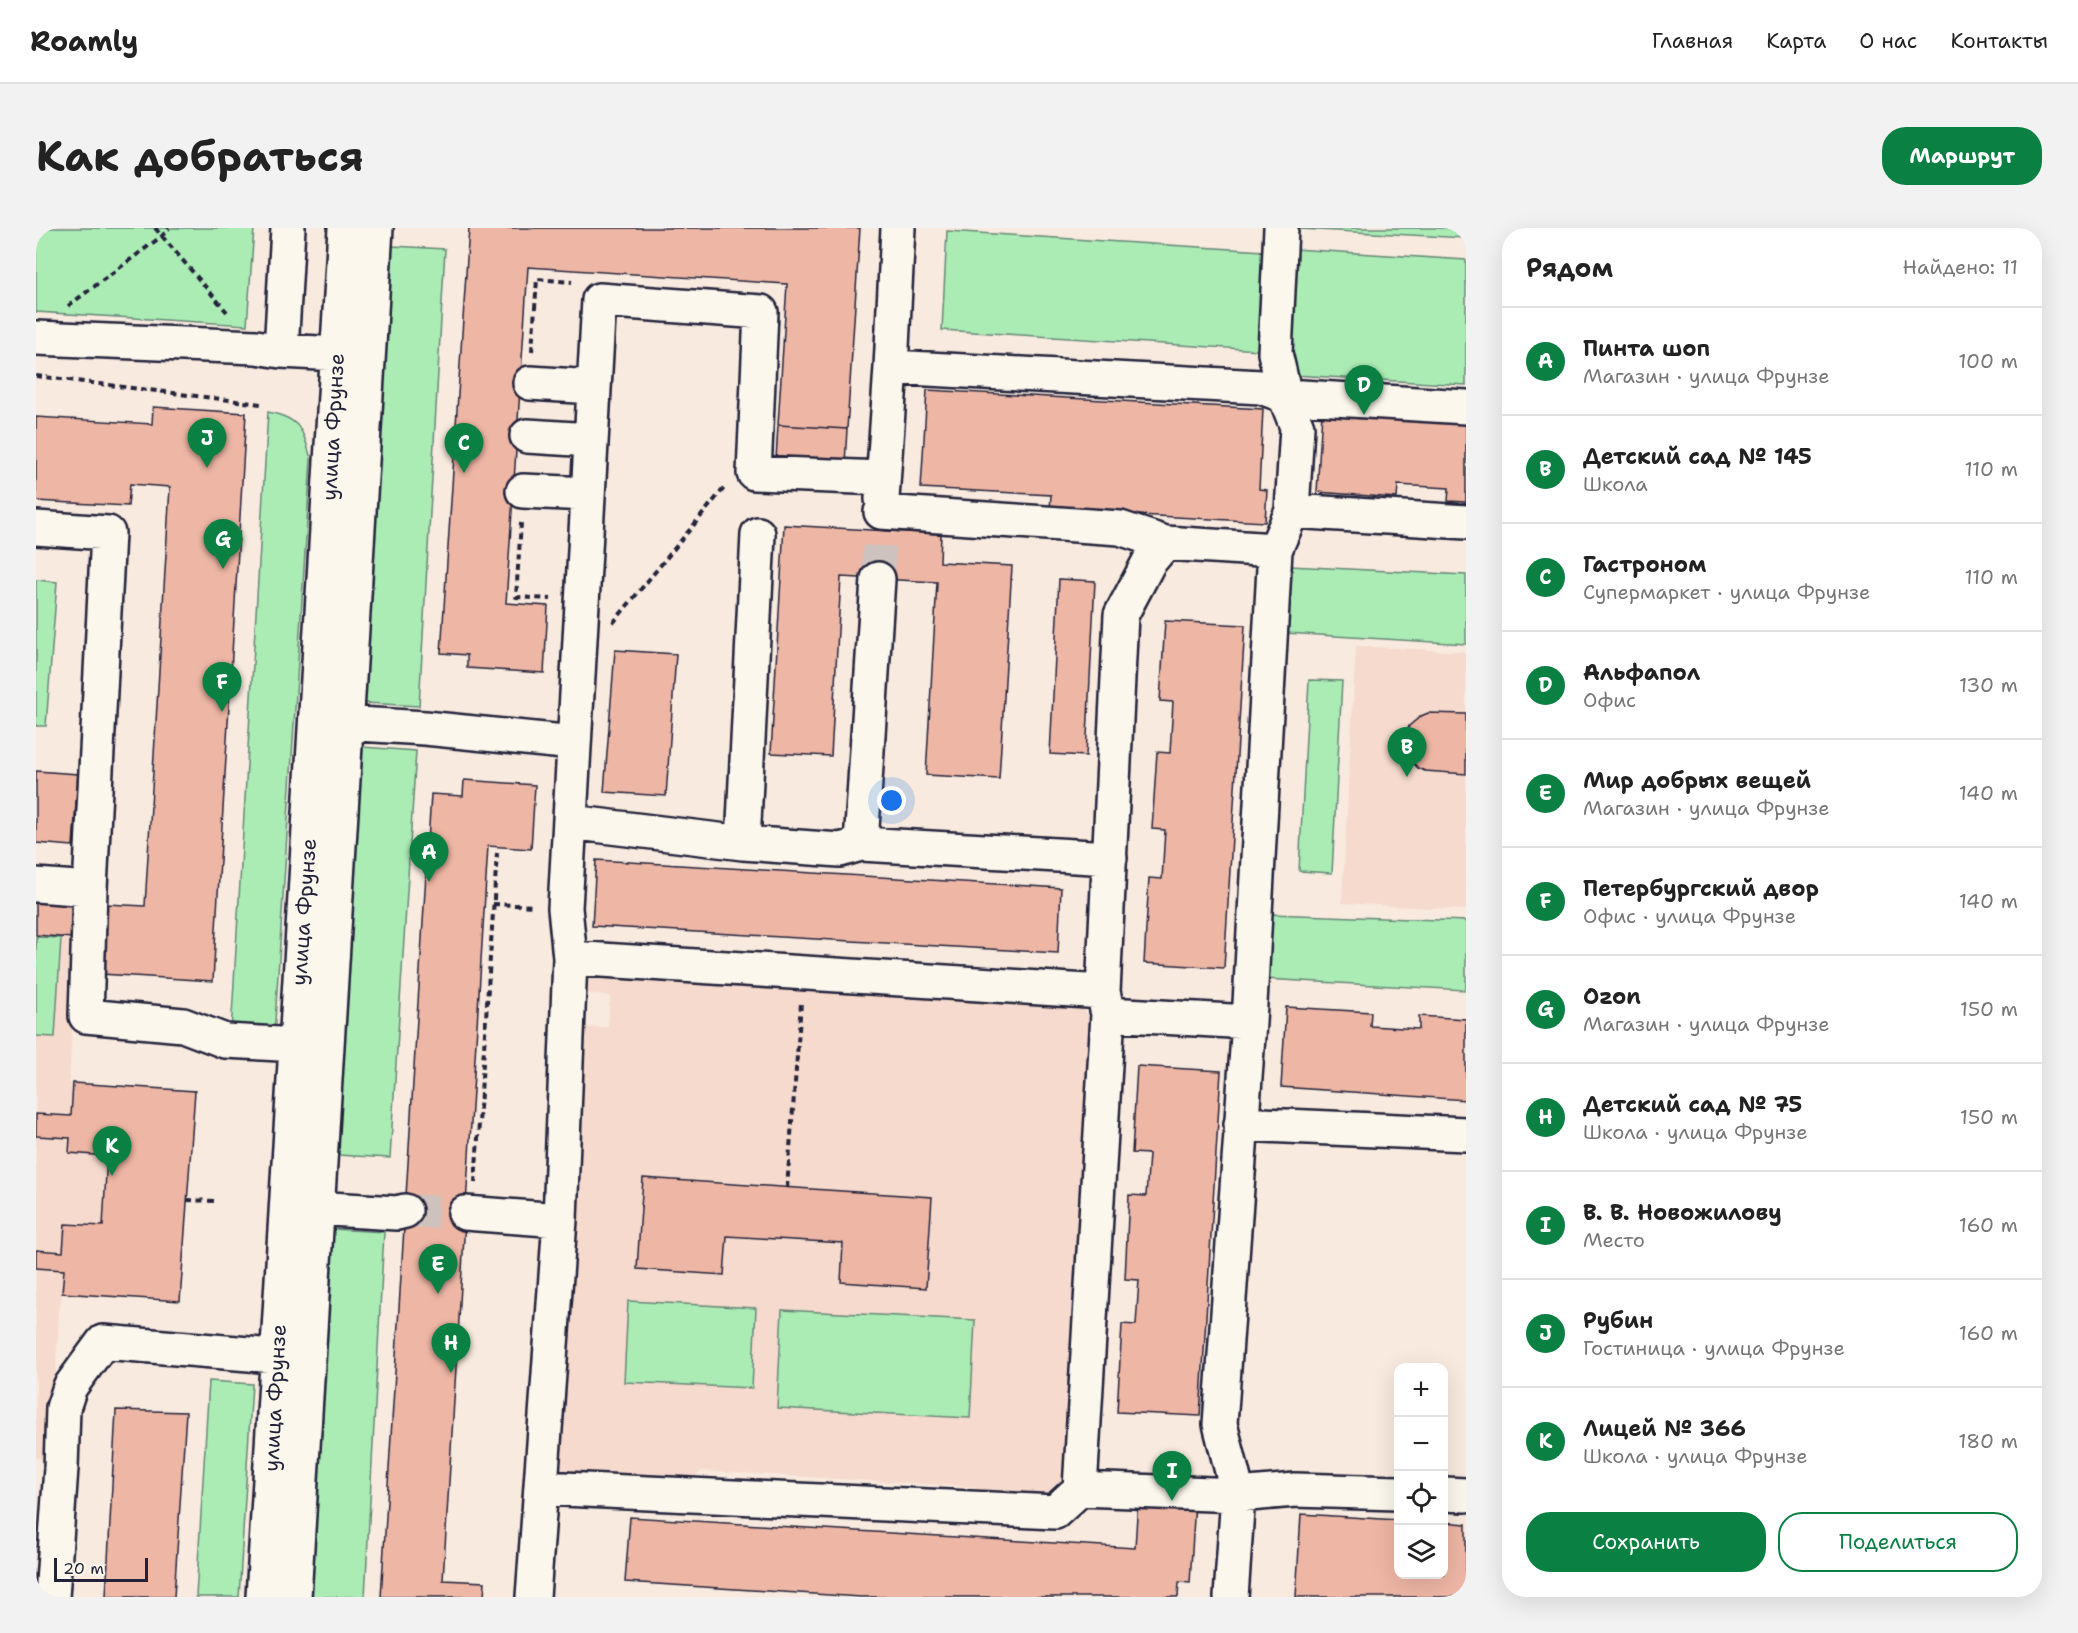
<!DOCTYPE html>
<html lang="ru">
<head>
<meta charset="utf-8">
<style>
	:root { --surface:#fff; --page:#f2f2f2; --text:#222; --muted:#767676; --line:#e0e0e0; --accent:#0b8043 }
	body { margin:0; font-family:"Shantell Sans",sans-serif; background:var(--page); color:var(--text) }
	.controls { position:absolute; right:18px; bottom:18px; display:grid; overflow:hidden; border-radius:12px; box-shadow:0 6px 24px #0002 }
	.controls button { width:54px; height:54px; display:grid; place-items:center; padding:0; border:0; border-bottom:2px solid var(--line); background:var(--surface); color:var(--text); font:30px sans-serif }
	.scale { position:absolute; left:18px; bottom:15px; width:94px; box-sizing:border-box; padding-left:6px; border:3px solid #22223b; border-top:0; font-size:16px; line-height:21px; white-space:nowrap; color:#22223b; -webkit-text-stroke:4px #fbf7ec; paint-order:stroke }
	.you { position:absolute; left:856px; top:573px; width:21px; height:21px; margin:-15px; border:4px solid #fff; border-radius:50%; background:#1a73e8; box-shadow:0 0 0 9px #1a73e833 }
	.badge { display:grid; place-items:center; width:39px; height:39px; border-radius:50%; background:var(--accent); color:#fff; font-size:20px; font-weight:700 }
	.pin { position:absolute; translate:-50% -50px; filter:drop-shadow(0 2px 3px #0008) }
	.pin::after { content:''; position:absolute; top:32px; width:21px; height:18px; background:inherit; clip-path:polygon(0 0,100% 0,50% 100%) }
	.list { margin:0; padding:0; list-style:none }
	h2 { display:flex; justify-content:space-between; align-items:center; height:78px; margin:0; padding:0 24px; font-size:26px }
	h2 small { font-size:20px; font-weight:400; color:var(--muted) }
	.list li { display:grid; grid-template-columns:39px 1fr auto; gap:18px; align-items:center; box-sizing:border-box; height:108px; padding:0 24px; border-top:2px solid var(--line) }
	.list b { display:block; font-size:22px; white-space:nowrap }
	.list p { margin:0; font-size:20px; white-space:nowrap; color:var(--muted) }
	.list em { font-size:20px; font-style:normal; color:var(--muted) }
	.actions { display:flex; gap:12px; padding:18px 24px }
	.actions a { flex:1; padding:14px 0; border:2px solid var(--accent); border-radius:24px; text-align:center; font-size:21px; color:var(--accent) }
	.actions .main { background:var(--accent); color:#fff }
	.icon { flex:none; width:33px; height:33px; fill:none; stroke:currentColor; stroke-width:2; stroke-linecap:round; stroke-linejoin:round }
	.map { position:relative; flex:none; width:1430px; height:1369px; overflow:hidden; border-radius:24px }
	header { display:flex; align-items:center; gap:36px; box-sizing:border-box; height:84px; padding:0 30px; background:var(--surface); border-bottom:2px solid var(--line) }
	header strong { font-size:28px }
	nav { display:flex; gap:33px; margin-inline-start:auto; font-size:21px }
	.intro { display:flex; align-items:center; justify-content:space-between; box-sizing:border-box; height:144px; padding:0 36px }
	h1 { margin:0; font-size:42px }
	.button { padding:15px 27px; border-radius:24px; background:var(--accent); color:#fff; font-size:21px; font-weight:700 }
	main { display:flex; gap:36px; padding:0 36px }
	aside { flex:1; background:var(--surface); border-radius:24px; box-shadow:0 6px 24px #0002 }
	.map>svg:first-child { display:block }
	.built { fill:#f5dacd }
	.green { fill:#abecb5; stroke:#668778; stroke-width:1.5 }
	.building { fill:#eeb6a5; stroke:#22223b; stroke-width:1.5 }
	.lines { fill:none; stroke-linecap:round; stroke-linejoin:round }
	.minor-tunnel { stroke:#cdc2bd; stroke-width:33; stroke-dasharray:33 16; stroke-linecap:butt }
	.minor-casing { stroke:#22223b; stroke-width:38 }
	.path { stroke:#22223b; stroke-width:4; stroke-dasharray:6 4.5; stroke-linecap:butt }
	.minor { stroke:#fbf7ec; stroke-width:33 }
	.labels { text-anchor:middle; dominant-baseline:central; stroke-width:6; stroke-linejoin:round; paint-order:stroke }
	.street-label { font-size:21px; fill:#22223b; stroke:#fbf7ec }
</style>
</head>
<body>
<header>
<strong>Roamly</strong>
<nav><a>Главная</a><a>Карта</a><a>О нас</a><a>Контакты</a></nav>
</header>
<div class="intro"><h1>Как добраться</h1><a class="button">Маршрут</a></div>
<main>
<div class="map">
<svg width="1430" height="1369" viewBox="0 0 1430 1369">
	<rect width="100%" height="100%" fill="#f8eade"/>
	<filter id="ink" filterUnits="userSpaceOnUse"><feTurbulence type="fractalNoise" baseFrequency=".0167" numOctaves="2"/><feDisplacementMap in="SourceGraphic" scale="12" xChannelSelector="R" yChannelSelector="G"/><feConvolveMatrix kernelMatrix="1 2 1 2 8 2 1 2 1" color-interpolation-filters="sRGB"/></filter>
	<g filter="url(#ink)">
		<path class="built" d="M 1320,418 L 1430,424 L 1430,682 L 1306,675 Z
			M 0,707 L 41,711 L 33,855 L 159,863 L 144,1073 L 26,1066 L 23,1083 L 15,1231 L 0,1230 Z
			M 555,747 L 1043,778 L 1056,791 L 1030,1252 L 1011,1270 L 946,1272 L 938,1259 L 666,1243 L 652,1255 L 533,1248 L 523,1242 L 517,1226 L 543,800 L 572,799 L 574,768 L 545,764 L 548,755 Z"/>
		<path class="green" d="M 0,0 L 218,0 L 211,97 L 0,84 Z
			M 1430,0 L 1430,10 L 1264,1 L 1264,0 Z
			M 911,3 L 1227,23 L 1223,122 L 906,102 Z
			M 356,18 L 409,21 L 383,478 L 329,475 Z
			M 1258,21 L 1430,32 L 1430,157 L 1257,147 Z
			M 232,184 C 264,190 267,202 275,231 L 238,809 L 195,805 Z
			M 1254,338 L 1430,347 L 1430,416 L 1250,405 Z
			M 0,352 L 21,354 L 10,498 L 0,498 Z
			M 1273,452 L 1306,453 L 1296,645 L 1263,643 Z
			M 326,519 L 380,523 L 354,930 L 301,927 Z
			M 1234,686 L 1430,693 L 1430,762 L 1228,751 Z
			M 0,709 L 25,710 L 19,809 L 0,808 Z
			M 296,1001 L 348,1004 L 329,1369 L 276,1369 Z
			M 592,1073 L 720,1080 L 716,1160 L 588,1154 Z
			M 746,1082 L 939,1092 L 934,1190 L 741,1180 Z
			M 173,1153 L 216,1156 L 203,1369 L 160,1369 Z"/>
		<path class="building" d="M 433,0 L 824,0 L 811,201 L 742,197 L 751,56 L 492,39 L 470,375 L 512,378 L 508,445 L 431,440 L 431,427 L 405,425 Z
			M 891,162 L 1227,181 L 1223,261 L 1231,262 L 1229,294 L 1014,282 L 1015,267 L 885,260 Z
			M 117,179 L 210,185 L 177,753 L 65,746 L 70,676 L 109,678 L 134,259 L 94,256 L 92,278 L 0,273 L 0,189 L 116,196 Z
			M 1286,185 L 1430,194 L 1430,274 L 1412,273 L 1413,260 L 1362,257 L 1361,270 L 1281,264 Z
			M 742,197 L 811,201 L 809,236 L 740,231 Z
			M 748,297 L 905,306 L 904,334 L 976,338 L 963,551 L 890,547 L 901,354 L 805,349 L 795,528 L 735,525 Z
			M 1023,351 L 1059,353 L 1050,528 L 1014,526 Z
			M 1129,393 L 1209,397 L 1188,740 L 1108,735 L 1113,650 L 1126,651 L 1129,602 L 1116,601 L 1121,524 L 1134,525 L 1137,474 L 1124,473 Z
			M 579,422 L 640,426 L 630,568 L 568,564 Z
			M 1392,485 L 1430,486 L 1430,546 L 1389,543 L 1382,540 L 1371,528 L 1368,513 L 1373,498 L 1385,488 Z
			M 0,543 L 42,546 L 37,618 L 0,615 Z
			M 428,552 L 499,557 L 495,621 L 452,618 L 407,1352 L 449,1354 L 448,1369 L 345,1369 L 395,566 L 427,568 Z
			M 560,632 L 1025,660 L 1022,725 L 556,698 Z
			M 0,673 L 38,676 L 36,710 L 0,707 Z
			M 1250,779 L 1335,784 L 1334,798 L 1383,801 L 1383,788 L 1430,791 L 1430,872 L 1245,859 Z
			M 1101,838 L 1185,843 L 1164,1188 L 1081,1184 L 1086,1096 L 1100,1097 L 1103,1052 L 1089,1051 L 1093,967 L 1110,968 L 1113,926 L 1096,925 Z
			M 37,855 L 159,863 L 144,1073 L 26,1065 L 28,1042 L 0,1040 L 0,1022 L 27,1024 L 29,996 L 67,998 L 71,928 L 33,925 L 34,910 L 0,908 L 0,886 L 35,888 Z
			M 607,950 L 896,969 L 890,1060 L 805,1054 L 807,1015 L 691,1008 L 688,1047 L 601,1041 Z
			M 80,1182 L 150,1184 L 138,1369 L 70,1369 Z
			M 1102,1271 L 1159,1274 L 1154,1355 L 1143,1354 L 1142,1369 L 825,1369 L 589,1354 L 594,1289 L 1099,1320 Z
			M 1265,1286 L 1362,1292 L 1362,1346 L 1408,1346 L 1408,1294 L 1430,1296 L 1430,1369 L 1260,1369 Z"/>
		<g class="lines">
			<path class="minor-tunnel" d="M 842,351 L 844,303
				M 369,983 L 429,985"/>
			<g class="minor-casing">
				<path id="minor" d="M 0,110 L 220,119 L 245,123 L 322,127
					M 245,123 L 252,0
					M 855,139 L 1225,159 L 1249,168 L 1430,179
					M 494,155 L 558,159
					M 491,208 L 555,212
					M 487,263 L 552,266
					M 846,271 L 855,139 L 862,0
					M 1256,283 L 1430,294
					M 845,284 L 1084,300 L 1129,315 L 1239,322
					M 0,300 L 72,305 L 54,661 L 50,788 L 147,797 L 189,813 L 281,818
					M 288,494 L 389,500 L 538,515
					M 534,594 L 707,615 L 804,622 L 825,616 L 1074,630
					M 707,615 L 722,306
					M 825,616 L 842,351
					M 0,657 L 54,661
					M 534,730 L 1067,764
					M 1072,786 L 1213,794
					M 1205,896 L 1430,906
					M 260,979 L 361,985 L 369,983
					M 429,985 L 524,992
					M 506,1260 L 1019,1284 L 1044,1261 L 1202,1267 L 1259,1262 L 1362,1265
					M 1044,1261 L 1072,786 L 1067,764 L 1085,387 L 1113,334 L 1129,315
					M 1408,1266 L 1430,1267
					M 16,1369 L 25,1240 L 27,1180 L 34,1159 L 67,1114 L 262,1130
					M 227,1369 L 309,0
					M 258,1369 L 340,0
					M 497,1369 L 524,992 L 534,730 L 529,680 L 563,72 L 725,84 L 718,245 L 847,250
					M 1195,1369 L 1202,1267 L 1184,1196 L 1213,794 L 1239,322 L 1256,283 L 1261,199 L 1249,168 L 1239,125 L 1245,0"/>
			</g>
			<path class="path" d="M 119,0 L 191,84
				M 32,78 L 126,8 L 133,0
				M 496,123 L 501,51 L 536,54
				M 0,148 L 225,176
				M 485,295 L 480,369 L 515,371
				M 577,395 L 689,259
				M 457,676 L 498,678
				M 439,955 L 461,625
				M 751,960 L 765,775
				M 151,972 L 178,973"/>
			<use href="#minor" class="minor"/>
		</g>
	</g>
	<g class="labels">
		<g class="street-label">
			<text transform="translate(297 199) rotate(-87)">улица Фрунзе</text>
			<text transform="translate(268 684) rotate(-86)">улица Фрунзе</text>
			<text transform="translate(239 1170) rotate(-87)">улица Фрунзе</text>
		</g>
	</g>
</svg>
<div class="controls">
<button>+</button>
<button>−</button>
<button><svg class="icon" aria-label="locate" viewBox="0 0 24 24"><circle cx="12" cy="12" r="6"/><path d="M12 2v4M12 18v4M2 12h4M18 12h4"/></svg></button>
<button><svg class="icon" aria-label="layers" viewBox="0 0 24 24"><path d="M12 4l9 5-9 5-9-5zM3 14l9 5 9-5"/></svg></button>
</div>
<div class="scale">20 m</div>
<div class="you"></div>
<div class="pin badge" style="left:393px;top:654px">A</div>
<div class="pin badge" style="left:1371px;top:549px">B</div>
<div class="pin badge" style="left:428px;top:245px">C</div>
<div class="pin badge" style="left:1328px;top:187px">D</div>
<div class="pin badge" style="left:402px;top:1066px">E</div>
<div class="pin badge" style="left:186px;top:484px">F</div>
<div class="pin badge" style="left:187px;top:341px">G</div>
<div class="pin badge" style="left:415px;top:1145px">H</div>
<div class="pin badge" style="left:1136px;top:1273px">I</div>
<div class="pin badge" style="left:171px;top:240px">J</div>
<div class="pin badge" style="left:76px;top:948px">K</div>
</div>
<aside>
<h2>Рядом<small>Найдено: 11</small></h2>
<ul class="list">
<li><span class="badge">A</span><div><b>Пинта шоп</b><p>Магазин · улица Фрунзе</p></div><em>100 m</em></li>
<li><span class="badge">B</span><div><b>Детский сад № 145</b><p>Школа</p></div><em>110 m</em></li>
<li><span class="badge">C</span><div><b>Гастроном</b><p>Супермаркет · улица Фрунзе</p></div><em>110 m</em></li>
<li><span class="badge">D</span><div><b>Альфапол</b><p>Офис</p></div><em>130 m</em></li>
<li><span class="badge">E</span><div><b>Мир добрых вещей</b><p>Магазин · улица Фрунзе</p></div><em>140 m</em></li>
<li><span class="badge">F</span><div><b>Петербургский двор</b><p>Офис · улица Фрунзе</p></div><em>140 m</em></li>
<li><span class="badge">G</span><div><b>Ozon</b><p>Магазин · улица Фрунзе</p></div><em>150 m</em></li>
<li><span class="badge">H</span><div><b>Детский сад № 75</b><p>Школа · улица Фрунзе</p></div><em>150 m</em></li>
<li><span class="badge">I</span><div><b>В. В. Новожилову</b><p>Место</p></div><em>160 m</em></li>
<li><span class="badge">J</span><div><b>Рубин</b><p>Гостиница · улица Фрунзе</p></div><em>160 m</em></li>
<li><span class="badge">K</span><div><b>Лицей № 366</b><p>Школа · улица Фрунзе</p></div><em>180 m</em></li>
</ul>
<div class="actions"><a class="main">Сохранить</a><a>Поделиться</a></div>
</aside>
</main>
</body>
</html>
